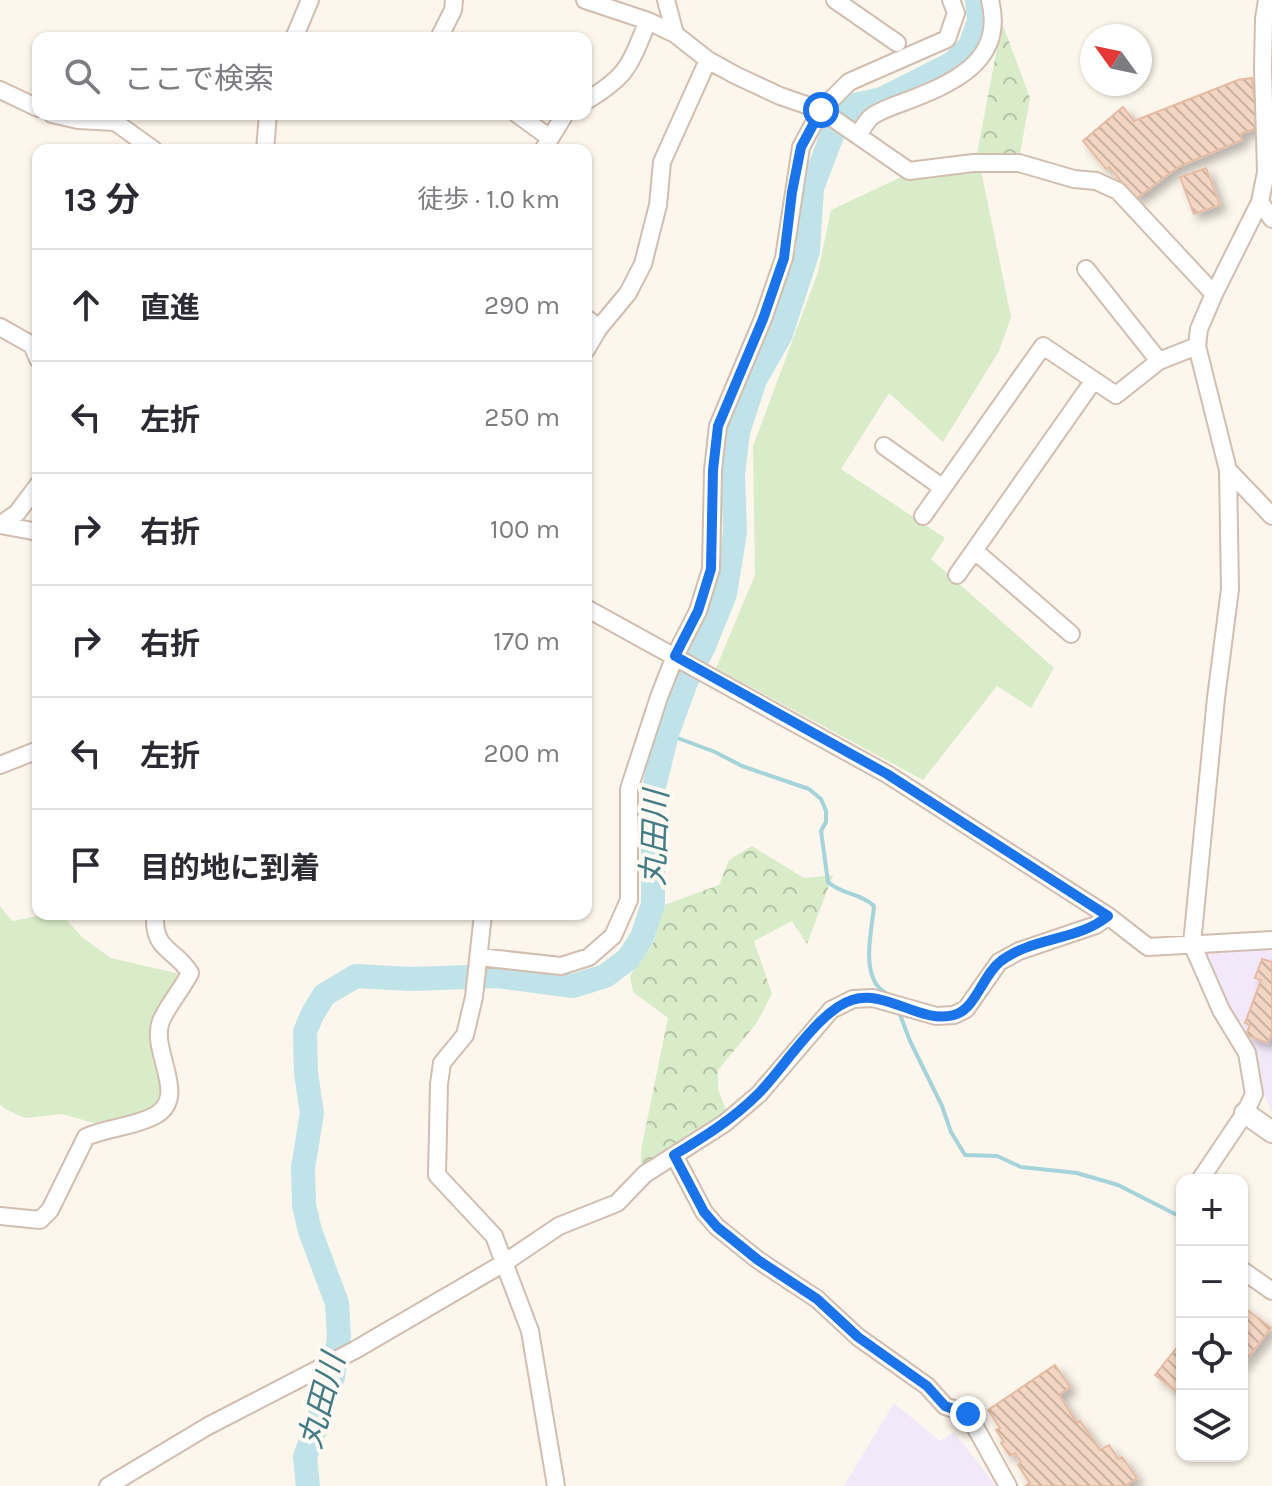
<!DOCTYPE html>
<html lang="ja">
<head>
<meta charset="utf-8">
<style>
	:root { --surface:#fff; --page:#f7f7f7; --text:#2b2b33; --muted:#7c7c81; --line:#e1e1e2 }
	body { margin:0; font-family:Karla,"Noto Sans JP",sans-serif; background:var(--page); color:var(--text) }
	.controls { position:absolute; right:24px; bottom:24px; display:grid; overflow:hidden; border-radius:16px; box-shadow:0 2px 6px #0004 }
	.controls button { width:72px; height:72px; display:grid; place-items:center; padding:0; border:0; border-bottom:2px solid var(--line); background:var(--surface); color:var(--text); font:40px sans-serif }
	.compass { position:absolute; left:1080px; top:24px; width:72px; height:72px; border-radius:50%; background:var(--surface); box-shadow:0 2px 6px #0004; rotate:303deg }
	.stop { position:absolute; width:24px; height:24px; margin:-18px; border:6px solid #1a73e8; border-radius:50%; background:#fff }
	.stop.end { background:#1a73e8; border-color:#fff; box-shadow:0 2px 8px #0008 }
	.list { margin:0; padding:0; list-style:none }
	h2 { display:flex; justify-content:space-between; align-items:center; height:104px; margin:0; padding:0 32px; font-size:34px }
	h2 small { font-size:26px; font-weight:400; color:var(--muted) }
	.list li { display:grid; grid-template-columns:52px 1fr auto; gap:24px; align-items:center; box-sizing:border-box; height:112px; padding:0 32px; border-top:2px solid var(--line) }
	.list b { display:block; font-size:30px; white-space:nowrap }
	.list em { font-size:26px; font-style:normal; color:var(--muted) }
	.icon { flex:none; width:44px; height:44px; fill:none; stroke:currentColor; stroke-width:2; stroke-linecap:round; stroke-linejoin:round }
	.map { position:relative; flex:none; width:1272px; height:1486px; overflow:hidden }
	.search { position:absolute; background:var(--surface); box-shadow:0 2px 6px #0004; left:32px; top:32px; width:560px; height:88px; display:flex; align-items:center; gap:20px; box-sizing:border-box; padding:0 28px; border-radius:16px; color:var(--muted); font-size:30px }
	.panel { position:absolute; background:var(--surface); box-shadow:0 2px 6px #0004; left:32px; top:144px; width:560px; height:776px; border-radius:16px }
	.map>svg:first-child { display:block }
	.education { fill:#f3e8fa }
	.green { fill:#d8ecc9 }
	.forest { fill:url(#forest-crowns) }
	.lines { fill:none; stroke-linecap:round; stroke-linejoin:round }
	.stream { stroke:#a5d3da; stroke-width:4 }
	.river { stroke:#bfe3e8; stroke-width:24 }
	.building { fill:url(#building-back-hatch); stroke:#e6bba3; stroke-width:2; filter:url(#shadow) }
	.minor-casing { stroke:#d1beb0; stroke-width:20 }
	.tertiary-casing { stroke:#d1beb0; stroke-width:24 }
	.minor { stroke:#fff; stroke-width:16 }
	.tertiary { stroke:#fff; stroke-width:20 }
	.route { stroke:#1a73e8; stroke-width:10 }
	.labels { text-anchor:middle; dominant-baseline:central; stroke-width:8; stroke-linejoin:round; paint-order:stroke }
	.water-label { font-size:32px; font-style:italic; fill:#437c86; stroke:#fffaf3 }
</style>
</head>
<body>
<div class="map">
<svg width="1272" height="1486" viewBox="0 0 1272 1486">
	<defs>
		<pattern id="forest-crowns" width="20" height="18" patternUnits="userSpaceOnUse" patternTransform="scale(2)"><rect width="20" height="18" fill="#d8ecc9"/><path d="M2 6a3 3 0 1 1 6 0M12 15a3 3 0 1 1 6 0" fill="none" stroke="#b4c2a5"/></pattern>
		<pattern id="building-back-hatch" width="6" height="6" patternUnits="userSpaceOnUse" patternTransform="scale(2)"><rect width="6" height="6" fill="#f3d5c3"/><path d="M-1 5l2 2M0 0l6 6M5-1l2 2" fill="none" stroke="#cab0a1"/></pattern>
		<filter id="shadow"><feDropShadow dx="6" dy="6" stdDeviation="4" flood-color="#0004"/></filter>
	</defs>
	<rect width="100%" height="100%" fill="#fdf6ec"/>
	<path class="education" d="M 1272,945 L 1272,1113 L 1263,1092 L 1255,1052 L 1214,981 L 1202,950 Z
		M 894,1403 L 940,1441 L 954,1432 L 996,1486 L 844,1486 Z"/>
	<path class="green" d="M 981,170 L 1011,317 L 999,351 L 943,442 L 889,393 L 841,469 L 945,538 L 931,559 L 1054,668 L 1031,708 L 997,686 L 923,780 L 716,668 L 755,575 L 753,446 L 818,272 L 831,210 L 899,178 Z
		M 0,906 L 12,921 L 43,915 L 63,916 L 83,938 L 111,958 L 184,975 L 150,1037 L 162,1095 L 147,1112 L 94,1123 L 62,1114 L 25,1118 L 5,1109 L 0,1104 Z"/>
	<path class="forest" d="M 1002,23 L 1030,98 L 1020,154 L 977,153 Z
		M 752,846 L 804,878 L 833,875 L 807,944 L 792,921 L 754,941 L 772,994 L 756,1024 L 718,1070 L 718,1089 L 728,1115 L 641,1172 L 641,1150 L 668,1018 L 633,992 L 630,976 L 653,943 L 664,905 L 719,885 L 729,860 Z"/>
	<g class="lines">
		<path class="stream" d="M 667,734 L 715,752 L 742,766 L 809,789 L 821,799 L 826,811 L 826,822 L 821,831 L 828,882 C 842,895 861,893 874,906 C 872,929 863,963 876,984 C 879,989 886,993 891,997
			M 899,1012 L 910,1041 L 942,1106 L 951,1132 L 965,1155 L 997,1156 L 1021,1167 L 1077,1173 L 1118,1185 L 1177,1215"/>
		<path class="river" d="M 308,1486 L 305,1457 L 333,1377 L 339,1337 L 337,1303 L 310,1231 L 304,1205 L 303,1168 L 312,1113 L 306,1073 L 305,1032 L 312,1015 L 324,995 L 356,976 L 411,979 L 497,976 L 573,986 L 605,976 L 628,959 L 642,937 L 653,904 L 653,791 L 667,734 L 686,682 L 704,646 L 725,594 L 735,532 L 733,474 L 738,432 L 755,380 L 781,334 L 808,251 L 812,188 L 834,130 L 855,105 L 882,99 L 953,63 L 970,46 L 979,21 L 977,0"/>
	</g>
	<path class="building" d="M 1252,78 L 1258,128 L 1240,134 L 1242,140 L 1178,167 L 1136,199 L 1109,167 L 1106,169 L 1083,141 L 1123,107 L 1134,121 L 1238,80 Z
		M 1206,168 L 1220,205 L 1194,214 L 1180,177 Z
		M 1262,959 L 1272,962 L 1272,1032 L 1268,1043 L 1246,1035 L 1250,1025 L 1245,1023 L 1261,980 L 1255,978 Z
		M 1242,1306 L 1271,1328 L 1242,1365 Z
		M 1182,1341 L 1182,1396 L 1155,1375 Z
		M 1055,1365 L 1070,1387 L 1059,1395 L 1077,1423 L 1080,1421 L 1100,1450 L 1109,1445 L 1118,1459 L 1122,1457 L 1137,1478 L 1125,1486 L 1025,1486 L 1030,1483 L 1018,1465 L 1021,1462 L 1015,1453 L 1010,1456 L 1001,1443 L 1004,1442 L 996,1430 L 1000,1428 L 988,1410 Z"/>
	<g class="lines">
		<g class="minor-casing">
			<path id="minor" d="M 585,0 L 648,21 L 675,34 L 708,60 L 735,75 L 780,96 L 821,110 L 909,171 L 973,163 L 1019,163 L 1074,179 L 1096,181 L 1118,191 L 1214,294
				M 666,0 L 675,34
				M 835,0 L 897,43
				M 294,38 L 310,0
				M 439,38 L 453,10 L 454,0
				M 0,90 L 38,108
				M 586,101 C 629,75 629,66 648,21
				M 52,114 L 78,120 L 115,122 L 154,150
				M 517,114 L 550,138
				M 859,134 C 862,129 866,122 870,118 C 878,111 893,106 904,102 C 951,84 1006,62 990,0
				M 265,150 L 268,114
				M 543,150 L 565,114
				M 1260,202 L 1272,219
				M 1086,269 L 1159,361
				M 586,318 L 599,328
				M 0,327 L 32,345 L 38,359
				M 586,350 L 599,328 L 628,293 L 643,264 L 658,205 L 662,162 L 708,60
				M 884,446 L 943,488
				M 1228,470 L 1272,516
				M 923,516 L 1043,346 L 1116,395 L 1159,361 L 1197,346
				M 0,525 L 17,513 L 38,485
				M 1,525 L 38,532
				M 975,551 L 1071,634
				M 957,575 L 1094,380
				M 586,608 L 887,774 L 1108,916 L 1148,947 L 1272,940
				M 0,765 L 38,750
				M 483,914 L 474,997 L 465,1035 L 442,1063 L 439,1084 L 437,1175 L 494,1236 L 530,1331 L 556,1486
				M 479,957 L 561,966 L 589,957 L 613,936 L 629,900 L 629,789 L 659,697 L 675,656 L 698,611 L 711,569 L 713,470 L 718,426 L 763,319 L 784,258 L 801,147 L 821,110 L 849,82 L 947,39 L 956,13 L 951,0
				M 674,1155 L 704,1212 L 717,1227 L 758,1260 L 817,1299 L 858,1337 L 927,1386 L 945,1406 L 968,1414 L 1008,1486
				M 1200,1180 L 1245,1113 L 1254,1094 L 1247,1053 L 1221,1010 L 1192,944 L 1216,698 L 1230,589 L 1228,470 L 1197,346 L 1199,329 L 1214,294 L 1260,202 L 1266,172 L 1263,69 L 1264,19 L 1267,0
				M 0,1216 L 40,1220 L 50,1210 L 86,1137 C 107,1128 131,1127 152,1117 C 192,1099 149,1052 161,1021 C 168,1005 182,989 190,973 C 175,948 153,952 155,914
				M 1242,1270 L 1272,1291
				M 108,1486 L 208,1426 L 355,1350 L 504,1263 L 559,1226 L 617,1203 L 645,1174 L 725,1123 L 759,1094 L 831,1010 L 853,999 L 873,998 L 936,1016 L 954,1015 L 966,1009 L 999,962 L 1019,951 L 1096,925 L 1108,916"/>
		</g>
		<g class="tertiary-casing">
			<path id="tertiary" d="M 1245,1113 L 1272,1132"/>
		</g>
		<use href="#minor" class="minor"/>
		<use href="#tertiary" class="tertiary"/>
	</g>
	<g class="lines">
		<path class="route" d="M 821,110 L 801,147 L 792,192 L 784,258 L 763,319 L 718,426 L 713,470 L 711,569 L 698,611 L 675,656 L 887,774 L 1108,916 C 1078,941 1032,937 1001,961 C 983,974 976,1009 954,1015 C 920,1024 886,989 852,1000 C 819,1010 783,1069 758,1094 C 733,1119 704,1137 674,1155 L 704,1212 L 717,1227 L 758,1260 L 817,1299 L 858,1337 L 927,1386 L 945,1406 L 968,1414"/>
	</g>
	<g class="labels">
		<g class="water-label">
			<text transform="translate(655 838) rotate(-88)">丸田川</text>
			<text transform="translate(322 1401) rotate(-75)">丸田川</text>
		</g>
	</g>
</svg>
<div class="controls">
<button>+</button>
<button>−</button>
<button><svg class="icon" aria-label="locate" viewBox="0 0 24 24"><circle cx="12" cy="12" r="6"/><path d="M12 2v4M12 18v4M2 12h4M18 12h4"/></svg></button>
<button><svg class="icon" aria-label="layers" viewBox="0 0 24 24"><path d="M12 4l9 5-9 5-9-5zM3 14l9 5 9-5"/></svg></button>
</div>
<svg class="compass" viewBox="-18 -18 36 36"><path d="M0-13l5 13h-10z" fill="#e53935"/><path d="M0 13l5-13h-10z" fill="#7c7c81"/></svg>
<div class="stop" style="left:821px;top:110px"></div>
<div class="stop end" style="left:968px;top:1414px"></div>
<div class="search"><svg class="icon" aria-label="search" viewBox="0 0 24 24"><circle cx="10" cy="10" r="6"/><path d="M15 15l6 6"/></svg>ここで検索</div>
<section class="panel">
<h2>13 分<small>徒歩 · 1.0 km</small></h2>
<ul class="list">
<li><svg class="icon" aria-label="ahead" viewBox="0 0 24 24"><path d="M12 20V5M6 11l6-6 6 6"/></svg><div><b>直進</b></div><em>290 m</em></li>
<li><svg class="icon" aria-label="left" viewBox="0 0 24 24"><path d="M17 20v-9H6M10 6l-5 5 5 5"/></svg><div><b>左折</b></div><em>250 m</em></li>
<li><svg class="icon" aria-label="right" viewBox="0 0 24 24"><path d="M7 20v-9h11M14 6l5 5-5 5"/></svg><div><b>右折</b></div><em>100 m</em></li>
<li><svg class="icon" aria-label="right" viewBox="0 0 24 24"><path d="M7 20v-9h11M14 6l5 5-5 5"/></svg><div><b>右折</b></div><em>170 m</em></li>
<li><svg class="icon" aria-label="left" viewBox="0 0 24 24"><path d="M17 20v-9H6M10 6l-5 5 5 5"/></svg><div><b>左折</b></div><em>200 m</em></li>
<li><svg class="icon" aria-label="arrive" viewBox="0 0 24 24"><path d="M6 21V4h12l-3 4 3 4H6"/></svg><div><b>目的地に到着</b></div></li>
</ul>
</section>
</div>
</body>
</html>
